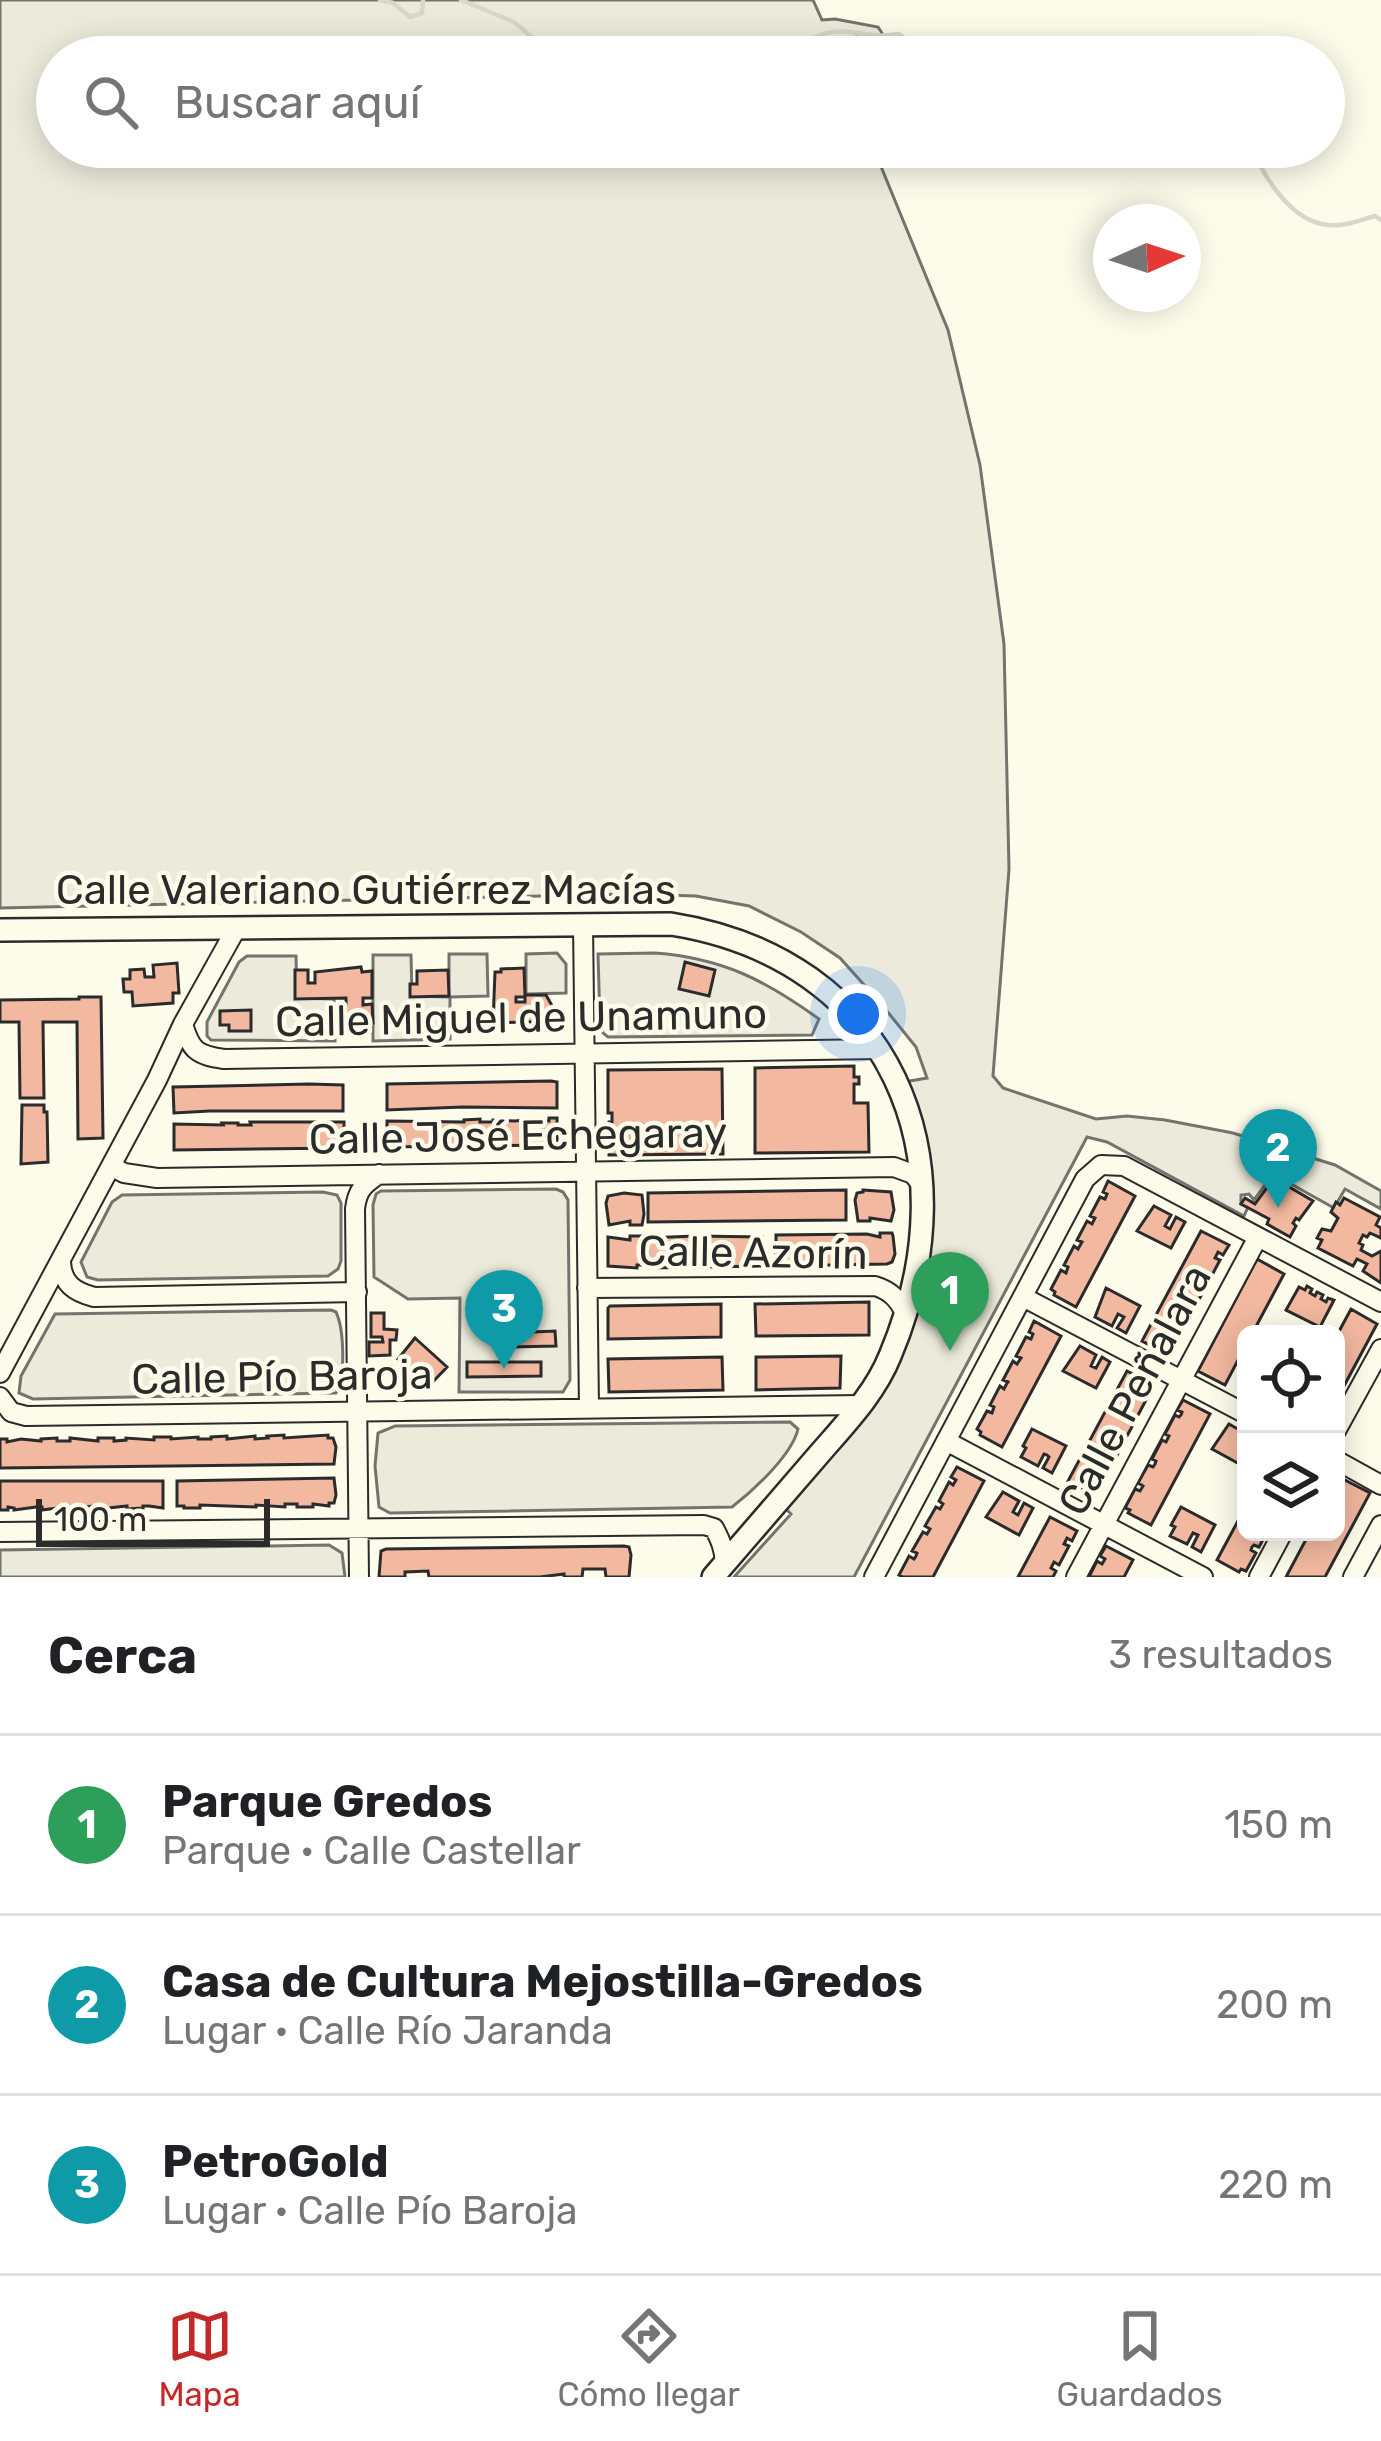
<!DOCTYPE html>
<html lang="es">
<head>
<meta charset="utf-8">
<style>
	:root { --surface:#fff; --page:#f6f6f6; --text:#202124; --muted:#757577; --line:#e0e0e0; --accent:#c62828 }
	body { margin:0; font-family:Rubik,sans-serif; background:var(--page); color:var(--text) }
	.controls { position:absolute; right:36px; bottom:36px; display:grid; overflow:hidden; border-radius:18px; box-shadow:0 6px 30px #0003 }
	.controls button { width:108px; height:108px; display:grid; place-items:center; padding:0; border:0; border-bottom:3px solid var(--line); background:var(--surface); color:var(--text); font:60px sans-serif }
	.compass { position:absolute; left:1093px; top:204px; width:108px; height:108px; border-radius:50%; background:var(--surface); box-shadow:0 6px 30px #0003; rotate:87deg }
	.scale { position:absolute; left:36px; bottom:30px; width:234px; box-sizing:border-box; padding-left:12px; border:6px solid #2b2b2b; border-top:0; font-size:33px; line-height:42px; white-space:nowrap; color:#2b2b2b; -webkit-text-stroke:9px #fdfbea; paint-order:stroke }
	.you { position:absolute; left:858px; top:1014px; width:42px; height:42px; margin:-30px; border:9px solid #fff; border-radius:50%; background:#1a73e8; box-shadow:0 0 0 18px #1a73e833 }
	.badge { display:grid; place-items:center; width:78px; height:78px; border-radius:50%; background:var(--accent); color:#fff; font-size:39px; font-weight:700 }
	.pin { position:absolute; translate:-50% -99px; filter:drop-shadow(0 3px 6px #0008) }
	.pin::after { content:''; position:absolute; top:63px; width:42px; height:36px; background:inherit; clip-path:polygon(0 0,100% 0,50% 100%) }
	.list { margin:0; padding:0; list-style:none }
	h2 { display:flex; justify-content:space-between; align-items:center; height:156px; margin:0; padding:0 48px; font-size:51px }
	h2 small { font-size:39px; font-weight:400; color:var(--muted) }
	.list li { display:grid; grid-template-columns:78px 1fr auto; gap:36px; align-items:center; box-sizing:border-box; height:180px; padding:0 48px; border-top:3px solid var(--line) }
	.list b { display:block; font-size:45px; white-space:nowrap }
	.list p { margin:0; font-size:39px; white-space:nowrap; color:var(--muted) }
	.list em { font-size:39px; font-style:normal; color:var(--muted) }
	.icon { flex:none; width:66px; height:66px; fill:none; stroke:currentColor; stroke-width:2; stroke-linecap:round; stroke-linejoin:round }
	.map { position:relative; flex:none; width:1381px; height:1577px; overflow:hidden }
	.search { position:absolute; background:var(--surface); box-shadow:0 6px 30px #0003; left:36px; right:36px; top:36px; height:132px; display:flex; align-items:center; gap:30px; box-sizing:border-box; padding:0 42px; border-radius:66px; color:var(--muted); font-size:45px }
	.sheet { height:696px; background:var(--surface) }
	nav { display:flex; justify-content:space-around; align-items:center; box-sizing:border-box; height:168px; border-top:3px solid var(--line); background:var(--surface); font-size:33px; color:var(--muted) }
	nav a { display:grid; justify-items:center; gap:6px }
	nav .on { color:var(--accent) }
	.map>svg:first-child { display:block }
	.green { fill:#ecebdb; stroke:#74746e; stroke-width:3 }
	.lines { fill:none; stroke-linecap:round; stroke-linejoin:round }
	.stream { stroke:#d8d7c9; stroke-width:4.5 }
	.building { fill:#f2b8a0; stroke:#2b2b2b; stroke-width:3 }
	.minor-casing { stroke:#2b2b2b; stroke-width:22 }
	.major-casing { stroke:#2b2b2b; stroke-width:26 }
	.minor { stroke:#fdfbea; stroke-width:18 }
	.major { stroke:#fdfbea; stroke-width:21 }
	.labels { text-anchor:middle; dominant-baseline:central; stroke-width:9; stroke-linejoin:round; paint-order:stroke }
	.street-label { font-size:42px; fill:#2b2b2b; stroke:#fdfbea }
</style>
</head>
<body>
<div class="map">
<svg width="1381" height="1577" viewBox="0 0 1381 1577">
	<rect width="100%" height="100%" fill="#fdfbea"/>
	<path class="green" d="M 0,0 L 813,0 L 822,20 L 835,19 L 878,27 L 882,33 L 877,43 L 857,37 L 831,40 L 837,57 L 57,57 L 57,147 L 873,147 L 948,330 L 980,465 L 1004,644 L 1009,869 L 993,1076 L 1003,1088 L 1096,1119 L 1127,1116 L 1165,1120 L 1233,1133 L 1335,1165 L 1381,1191 L 1381,1209 L 1345,1189 L 1334,1208 L 1273,1174 L 1254,1200 L 1249,1194 L 1241,1195 L 1241,1204 L 1248,1207 L 1244,1216 L 1107,1142 L 1087,1137 L 854,1577 L 734,1577 L 791,1514 L 785,1508 C 856,1430 910,1372 927,1264 C 930,1243 934,1221 932,1199 C 928,1162 913,1119 904,1082 L 927,1078 L 916,1047 L 882,1005 L 840,958 L 801,932 L 749,906 L 696,896 L 630,894 L 0,908 Z
		M 557,953 L 566,964 L 566,993 L 526,994 L 526,954 Z
		M 655,953 C 722,958 765,980 819,1019 L 812,1035 L 608,1037 L 603,1033 L 600,1022 L 598,954 Z
		M 449,954 L 487,954 L 488,996 L 450,997 L 450,1039 L 373,1041 L 373,955 L 411,955 L 412,996 L 449,997 Z
		M 247,956 L 296,956 L 297,998 L 334,999 L 335,1041 L 211,1040 L 207,1036 L 207,1022 L 239,962 Z
		M 556,1189 L 563,1192 L 568,1200 L 570,1380 L 563,1392 L 459,1392 L 460,1298 L 408,1299 L 374,1277 L 373,1205 L 376,1194 L 381,1191 Z
		M 323,1192 L 337,1195 L 341,1203 L 341,1261 L 338,1269 L 328,1276 L 98,1280 L 87,1277 L 81,1262 L 112,1202 L 122,1195 Z
		M 331,1310 L 336,1312 C 344,1329 346,1378 336,1393 L 33,1399 L 19,1393 L 21,1376 L 55,1314 Z
		M 790,1422 L 798,1429 C 792,1455 753,1491 732,1507 L 390,1513 L 379,1507 L 375,1466 L 378,1433 L 395,1426 Z
		M 329,1545 L 342,1553 L 345,1577 L 0,1577 L 0,1550 Z"/>
	<g class="lines">
		<path class="stream" d="M 380,0 L 393,3 L 410,17 L 422,13 L 423,0
			M 461,0 L 514,22 L 545,48 L 596,57
			M 791,57 C 833,12 854,42 899,34 L 927,57
			M 1252,147 C 1264,178 1292,222 1328,225 C 1344,227 1360,220 1375,216 L 1381,220"/>
	</g>
	<path class="building" d="M 685,962 L 715,970 L 709,996 L 679,989 Z
		M 177,963 L 179,993 L 173,993 L 173,1003 L 133,1006 L 132,992 L 124,992 L 123,979 L 130,979 L 130,970 L 144,969 L 145,977 L 154,977 L 153,965 Z
		M 361,967 L 362,972 L 372,971 L 372,998 L 363,998 L 363,1005 L 372,1004 L 373,1023 L 346,1021 L 346,998 L 295,999 L 295,970 L 308,970 L 308,983 L 315,983 L 315,972 Z
		M 524,968 L 525,997 L 516,997 L 516,1002 L 525,1002 L 525,995 L 546,995 L 555,1011 L 555,1021 L 493,1023 L 495,972 L 501,972 L 501,969 Z
		M 448,970 L 449,996 L 410,997 L 410,984 L 417,984 L 417,971 Z
		M 79,997 L 101,997 L 103,1138 L 78,1139 L 77,1022 L 43,1022 L 44,1098 L 20,1098 L 19,1022 L 0,1022 L 0,1000 L 79,999 Z
		M 251,1010 L 251,1031 L 229,1031 L 229,1025 L 220,1025 L 220,1011 Z
		M 854,1066 L 854,1077 L 859,1077 L 859,1084 L 854,1084 L 854,1103 L 868,1103 L 869,1152 L 755,1153 L 755,1068 Z
		M 722,1069 L 723,1154 L 609,1155 L 609,1122 L 612,1122 L 612,1113 L 608,1113 L 608,1070 Z
		M 551,1081 L 557,1082 L 557,1108 L 463,1107 L 387,1110 L 387,1084 Z
		M 309,1084 L 343,1085 L 343,1111 L 210,1111 L 174,1113 L 173,1087 Z
		M 22,1105 L 44,1105 L 44,1112 L 47,1112 L 48,1162 L 21,1164 Z
		M 549,1118 L 557,1118 L 557,1145 L 387,1147 L 387,1121 L 464,1122 L 464,1120 L 480,1119 L 480,1122 L 493,1122 L 493,1120 L 515,1121 L 536,1119 L 536,1121 L 549,1121 Z
		M 250,1122 L 344,1122 L 344,1148 L 174,1150 L 174,1124 L 223,1125 L 222,1123 L 238,1123 L 238,1125 L 251,1125 Z
		M 1274,1178 L 1313,1201 L 1299,1220 L 1296,1218 L 1293,1223 L 1296,1226 L 1290,1237 L 1267,1224 L 1269,1219 L 1241,1204 L 1245,1198 L 1255,1204 Z
		M 1108,1181 L 1135,1196 L 1076,1307 L 1054,1295 L 1055,1292 L 1051,1289 L 1061,1270 L 1066,1273 L 1068,1267 L 1064,1265 L 1074,1246 L 1078,1249 L 1082,1242 L 1077,1240 L 1087,1221 L 1092,1224 L 1095,1218 L 1090,1216 L 1100,1197 L 1105,1199 L 1107,1194 L 1103,1192 Z
		M 846,1190 L 846,1220 L 648,1222 L 648,1193 Z
		M 863,1190 L 891,1192 L 894,1210 L 891,1221 L 870,1218 L 870,1221 L 858,1221 L 855,1200 L 857,1193 L 863,1192 Z
		M 624,1193 L 642,1195 L 644,1214 L 642,1225 L 630,1225 L 630,1221 L 609,1225 L 606,1203 L 608,1196 Z
		M 1344,1198 L 1380,1217 L 1376,1225 L 1381,1228 L 1381,1238 L 1370,1233 L 1367,1237 L 1363,1235 L 1359,1243 L 1363,1245 L 1361,1250 L 1372,1256 L 1381,1251 L 1381,1283 L 1363,1271 L 1367,1264 L 1357,1259 L 1353,1266 L 1318,1248 L 1322,1240 L 1317,1238 L 1322,1229 L 1331,1231 L 1338,1218 L 1331,1212 L 1336,1202 L 1340,1205 Z
		M 1154,1206 L 1171,1215 L 1165,1226 L 1170,1229 L 1176,1217 L 1185,1222 L 1171,1248 L 1137,1231 Z
		M 1201,1231 L 1229,1245 L 1223,1255 L 1218,1252 L 1215,1258 L 1220,1260 L 1210,1279 L 1206,1276 L 1203,1282 L 1207,1285 L 1197,1303 L 1193,1301 L 1189,1307 L 1194,1310 L 1184,1328 L 1179,1326 L 1176,1331 L 1181,1334 L 1171,1352 L 1167,1350 L 1165,1353 L 1142,1341 Z
		M 880,1233 L 892,1233 L 893,1236 L 895,1254 L 892,1262 L 887,1264 L 776,1266 L 776,1235 L 867,1234 L 880,1237 Z
		M 630,1236 L 642,1236 L 644,1247 L 643,1265 L 637,1265 L 637,1268 L 608,1266 L 608,1237 L 630,1240 Z
		M 695,1236 L 762,1237 L 762,1266 L 649,1268 L 648,1238 Z
		M 1257,1259 L 1284,1274 L 1252,1334 L 1246,1334 L 1246,1345 L 1225,1385 L 1198,1371 Z
		M 1307,1286 L 1312,1289 L 1310,1293 L 1315,1296 L 1317,1292 L 1323,1295 L 1321,1299 L 1326,1302 L 1328,1298 L 1334,1300 L 1320,1327 L 1286,1310 L 1299,1287 L 1305,1290 Z
		M 1106,1288 L 1140,1306 L 1126,1333 L 1117,1328 L 1124,1317 L 1118,1314 L 1112,1326 L 1095,1317 Z
		M 869,1302 L 869,1335 L 756,1336 L 755,1304 Z
		M 721,1304 L 721,1337 L 608,1339 L 608,1308 L 610,1306 Z
		M 1351,1309 L 1377,1324 L 1336,1401 L 1336,1337 Z
		M 371,1313 L 384,1313 L 384,1329 L 397,1330 L 396,1340 L 390,1340 L 390,1355 L 369,1356 L 369,1342 L 383,1342 L 382,1337 L 371,1337 Z
		M 1034,1321 L 1061,1336 L 1002,1447 L 980,1435 L 981,1432 L 977,1429 L 987,1411 L 992,1413 L 994,1407 L 990,1405 L 1000,1386 L 1004,1389 L 1006,1385 L 1008,1382 L 1003,1380 L 1013,1361 L 1017,1364 L 1021,1358 L 1016,1356 L 1026,1337 L 1031,1339 L 1033,1334 L 1029,1332 Z
		M 555,1331 L 556,1346 L 508,1347 L 508,1333 Z
		M 415,1338 L 447,1367 L 429,1386 L 398,1359 Z
		M 1080,1346 L 1096,1355 L 1091,1366 L 1096,1368 L 1102,1357 L 1110,1362 L 1096,1388 L 1063,1371 Z
		M 841,1356 L 840,1388 L 756,1390 L 756,1357 Z
		M 722,1357 L 723,1390 L 609,1392 L 608,1359 Z
		M 467,1362 L 541,1362 L 541,1376 L 467,1377 Z
		M 1127,1371 L 1154,1385 L 1149,1394 L 1144,1392 L 1141,1398 L 1146,1400 L 1136,1419 L 1132,1416 L 1128,1422 L 1133,1425 L 1123,1443 L 1118,1441 L 1115,1447 L 1120,1450 L 1110,1468 L 1105,1466 L 1104,1469 L 1102,1471 L 1107,1474 L 1097,1492 L 1093,1490 L 1091,1493 L 1068,1481 Z
		M 1183,1400 L 1210,1414 L 1151,1525 L 1128,1513 L 1130,1510 L 1125,1508 L 1135,1489 L 1140,1491 L 1143,1486 L 1138,1483 L 1148,1465 L 1153,1467 L 1155,1464 L 1156,1461 L 1152,1459 L 1162,1440 L 1166,1442 L 1169,1436 L 1165,1434 L 1175,1415 L 1179,1417 L 1181,1415 L 1182,1412 L 1177,1410 Z
		M 1229,1424 L 1245,1433 L 1239,1445 L 1244,1447 L 1246,1444 L 1245,1467 L 1212,1449 Z
		M 1032,1429 L 1066,1446 L 1052,1473 L 1043,1468 L 1049,1457 L 1047,1455 L 1044,1454 L 1038,1466 L 1021,1457 L 1026,1448 L 1023,1446 Z
		M 284,1435 L 284,1438 L 328,1435 L 328,1438 L 333,1438 L 336,1447 L 334,1464 L 0,1468 L 0,1439 L 7,1439 L 7,1442 L 21,1439 L 41,1441 L 41,1439 L 57,1438 L 57,1441 L 70,1441 L 70,1438 L 98,1441 L 98,1438 L 114,1438 L 114,1441 L 126,1440 L 126,1438 L 154,1440 L 154,1437 L 171,1437 L 171,1439 L 198,1437 L 198,1439 L 211,1439 L 211,1437 L 227,1436 L 227,1439 L 255,1436 L 255,1439 L 268,1438 L 267,1436 Z
		M 957,1467 L 984,1481 L 933,1577 L 903,1577 L 899,1575 L 909,1556 L 914,1559 L 916,1556 L 917,1553 L 912,1551 L 923,1532 L 927,1534 L 930,1529 L 925,1526 L 936,1507 L 940,1509 L 943,1504 L 939,1501 L 949,1482 L 953,1485 L 956,1480 L 951,1477 Z
		M 1339,1477 L 1370,1493 L 1325,1577 L 1286,1577 L 1310,1532 L 1336,1532 L 1336,1483 Z
		M 334,1478 L 336,1495 L 334,1503 L 329,1503 L 329,1506 L 313,1504 L 313,1507 L 297,1507 L 297,1504 L 285,1504 L 285,1507 L 256,1505 L 256,1507 L 200,1505 L 200,1508 L 184,1508 L 184,1506 L 177,1506 L 177,1481 Z
		M 0,1481 L 163,1481 L 163,1508 L 149,1506 L 143,1506 L 143,1508 L 127,1509 L 127,1506 L 99,1509 L 99,1507 L 93,1506 L 86,1507 L 86,1509 L 65,1507 L 42,1510 L 42,1507 L 36,1507 L 14,1510 L 14,1508 L 8,1507 L 8,1510 L 0,1510 Z
		M 1003,1492 L 1019,1501 L 1013,1512 L 1018,1515 L 1024,1503 L 1033,1508 L 1019,1535 L 986,1517 Z
		M 1246,1506 L 1246,1532 L 1267,1532 L 1259,1547 L 1254,1545 L 1252,1547 L 1251,1550 L 1256,1553 L 1246,1571 L 1241,1569 L 1239,1572 L 1217,1560 Z
		M 1181,1507 L 1215,1525 L 1201,1552 L 1192,1547 L 1198,1535 L 1193,1533 L 1187,1544 L 1170,1536 L 1175,1527 L 1171,1525 Z
		M 1050,1517 L 1077,1531 L 1072,1541 L 1067,1538 L 1064,1544 L 1069,1546 L 1059,1565 L 1054,1562 L 1051,1568 L 1056,1571 L 1053,1577 L 1018,1577 Z
		M 624,1546 L 629,1547 L 631,1555 L 629,1577 L 606,1577 L 605,1569 L 583,1569 L 582,1577 L 564,1577 L 564,1574 L 540,1577 L 429,1577 L 428,1571 L 405,1572 L 405,1577 L 379,1577 L 381,1551 L 386,1549 Z
		M 1106,1546 L 1133,1560 L 1124,1577 L 1089,1577 L 1097,1561 L 1102,1564 L 1105,1559 L 1100,1556 Z"/>
	<g class="lines">
		<g class="minor-casing">
			<path id="minor" d="M 583,924 L 589,1408
				M 183,1024 C 191,1051 197,1055 224,1059 L 879,1049
				M 111,1166 L 124,1173 L 157,1178 L 894,1167 L 913,1174 L 922,1185
				M 61,1262 C 62,1284 75,1292 94,1297 L 357,1292
				M 587,1288 L 875,1286 C 891,1291 898,1299 905,1313
				M 1023,1297 L 1246,1414
				M 0,1373 L 157,1080 L 183,1024 L 236,929
				M 0,1397 L 11,1412 L 26,1416 L 861,1405
				M 1336,1431 L 1381,1349
				M 946,1441 L 1203,1577
				M 1336,1460 L 1381,1485
				M 0,1532 L 704,1525 L 714,1528 C 721,1541 724,1549 725,1563
				M 359,1577 L 355,1209 C 357,1190 364,1184 379,1174
				M 874,1577 L 1085,1179 L 1101,1165 L 1124,1166 L 1381,1302
				M 1076,1577 L 1258,1237
				M 1259,1577 L 1283,1532
				M 1353,1577 L 1381,1525"/>
		</g>
		<g class="major-casing">
			<path id="major" d="M 0,930 L 671,924 C 892,959 974,1158 890,1356 C 875,1393 847,1422 821,1452 C 785,1494 749,1535 713,1577"/>
		</g>
		<use href="#minor" class="minor"/>
		<use href="#major" class="major"/>
	</g>
	<g class="labels">
		<g class="street-label">
			<text x="366" y="890">Calle Valeriano Gutiérrez Macías</text>
			<text transform="translate(521 1018) rotate(-1)">Calle Miguel de Unamuno</text>
			<text transform="translate(518 1136) rotate(-1)">Calle José Echegaray</text>
			<text transform="translate(753 1253) rotate(1)">Calle Azorín</text>
			<text transform="translate(282 1377) rotate(-1)">Calle Pío Baroja</text>
			<text transform="translate(1135 1390) rotate(-62)">Calle Peñalara</text>
		</g>
	</g>
</svg>
<div class="controls">
<button><svg class="icon" aria-label="locate" viewBox="0 0 24 24"><circle cx="12" cy="12" r="6"/><path d="M12 2v4M12 18v4M2 12h4M18 12h4"/></svg></button>
<button><svg class="icon" aria-label="layers" viewBox="0 0 24 24"><path d="M12 4l9 5-9 5-9-5zM3 14l9 5 9-5"/></svg></button>
</div>
<svg class="compass" viewBox="-18 -18 36 36"><path d="M0-13l5 13h-10z" fill="#e53935"/><path d="M0 13l5-13h-10z" fill="#757577"/></svg>
<div class="scale">100 m</div>
<div class="you"></div>
<div class="pin badge" style="left:950px;top:1351px;background:#2e9e5b">1</div>
<div class="pin badge" style="left:1278px;top:1208px;background:#0f9aa8">2</div>
<div class="pin badge" style="left:504px;top:1369px;background:#0f9aa8">3</div>
<div class="search"><svg class="icon" aria-label="search" viewBox="0 0 24 24"><circle cx="10" cy="10" r="6"/><path d="M15 15l6 6"/></svg>Buscar aquí</div>
</div>
<section class="sheet">
<h2>Cerca<small>3 resultados</small></h2>
<ul class="list">
<li><span class="badge" style="background:#2e9e5b">1</span><div><b>Parque Gredos</b><p>Parque · Calle Castellar</p></div><em>150 m</em></li>
<li><span class="badge" style="background:#0f9aa8">2</span><div><b>Casa de Cultura Mejostilla-Gredos</b><p>Lugar · Calle Río Jaranda</p></div><em>200 m</em></li>
<li><span class="badge" style="background:#0f9aa8">3</span><div><b>PetroGold</b><p>Lugar · Calle Pío Baroja</p></div><em>220 m</em></li>
</ul>
</section>
<nav>
<a class="on"><svg class="icon" aria-label="map" viewBox="0 0 24 24"><path d="M3 6l6-2 6 2 6-2v14l-6 2-6-2-6 2zM9 4v14M15 6v14"/></svg>Mapa</a>
<a><svg class="icon" aria-label="directions" viewBox="0 0 24 24"><path d="M12 3l9 9-9 9-9-9zM9 14v-3h6M13 9l2 2-2 2"/></svg>Cómo llegar</a>
<a><svg class="icon" aria-label="saved" viewBox="0 0 24 24"><path d="M7 4h10v16l-5-4-5 4z"/></svg>Guardados</a>
</nav>
</body>
</html>
